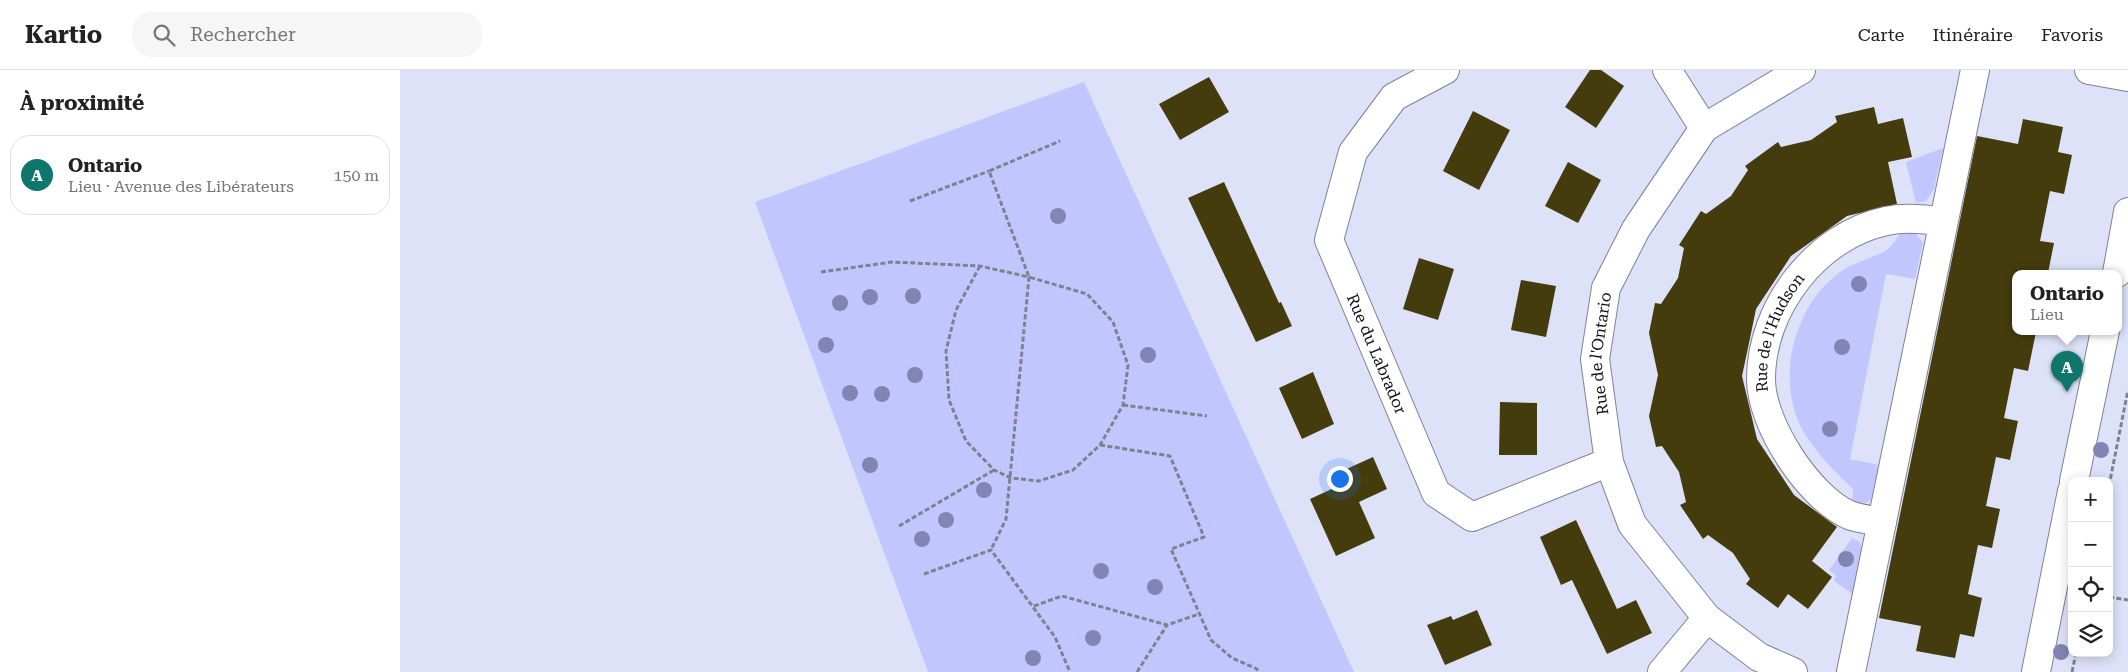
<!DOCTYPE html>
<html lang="fr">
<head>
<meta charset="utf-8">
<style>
	:root { --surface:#fff; --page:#f6f6f6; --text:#222; --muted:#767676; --line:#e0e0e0; --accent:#0f766e }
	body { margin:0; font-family:"Roboto Serif",serif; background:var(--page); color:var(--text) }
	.controls { position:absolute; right:15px; bottom:15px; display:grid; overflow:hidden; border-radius:10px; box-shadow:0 2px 12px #0003 }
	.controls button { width:45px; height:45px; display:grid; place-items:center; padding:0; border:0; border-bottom:1px solid var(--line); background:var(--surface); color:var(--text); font:25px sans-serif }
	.you { position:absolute; left:939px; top:408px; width:18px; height:18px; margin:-12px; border:4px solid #fff; border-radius:50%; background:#1a73e8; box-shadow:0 0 0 8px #1a73e833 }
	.badge { display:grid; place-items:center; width:32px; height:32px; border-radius:50%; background:var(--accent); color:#fff; font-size:16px; font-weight:700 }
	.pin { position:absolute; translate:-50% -41px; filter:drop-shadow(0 1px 2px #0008) }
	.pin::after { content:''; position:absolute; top:26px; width:18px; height:15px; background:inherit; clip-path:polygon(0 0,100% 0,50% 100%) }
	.popup { position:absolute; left:1612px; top:200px; width:110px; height:65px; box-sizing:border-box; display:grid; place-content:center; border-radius:10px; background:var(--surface); filter:drop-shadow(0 1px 4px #0005); font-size:16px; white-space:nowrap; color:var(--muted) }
	.popup b { font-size:19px; color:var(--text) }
	.popup::after { content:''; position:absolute; left:50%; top:100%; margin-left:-10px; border:10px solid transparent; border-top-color:var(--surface) }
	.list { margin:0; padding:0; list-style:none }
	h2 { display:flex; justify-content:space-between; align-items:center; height:65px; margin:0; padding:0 20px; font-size:21px }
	h2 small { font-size:16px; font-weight:400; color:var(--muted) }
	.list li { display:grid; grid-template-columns:32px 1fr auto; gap:15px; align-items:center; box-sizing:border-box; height:80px; margin:0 10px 10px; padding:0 10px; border:1px solid var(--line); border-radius:20px }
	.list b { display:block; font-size:19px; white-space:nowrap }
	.list p { margin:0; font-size:16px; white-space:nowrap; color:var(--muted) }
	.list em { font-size:16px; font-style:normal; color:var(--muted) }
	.icon { flex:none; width:28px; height:28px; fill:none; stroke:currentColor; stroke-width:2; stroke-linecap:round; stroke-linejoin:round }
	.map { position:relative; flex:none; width:1728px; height:602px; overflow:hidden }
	header { display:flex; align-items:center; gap:30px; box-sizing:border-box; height:70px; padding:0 25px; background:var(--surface); border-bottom:1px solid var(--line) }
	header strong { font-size:24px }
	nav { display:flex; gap:28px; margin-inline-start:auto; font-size:18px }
	.search { width:350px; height:45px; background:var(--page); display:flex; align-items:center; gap:12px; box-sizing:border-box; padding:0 18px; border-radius:20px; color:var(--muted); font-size:19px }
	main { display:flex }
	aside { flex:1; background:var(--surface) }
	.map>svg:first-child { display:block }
	.green { fill:#c1c7fe }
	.building { fill:#443c0c }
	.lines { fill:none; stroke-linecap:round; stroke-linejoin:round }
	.minor-casing { stroke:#7e8096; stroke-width:30 }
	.path { stroke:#7f8191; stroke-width:3; stroke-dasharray:5 2.5; stroke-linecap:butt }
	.minor { stroke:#fff; stroke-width:28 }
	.tree { fill:#8284b3 }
	.labels { text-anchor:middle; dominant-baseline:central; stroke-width:5; stroke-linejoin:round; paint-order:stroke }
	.street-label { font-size:16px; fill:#0f0f17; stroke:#fff }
</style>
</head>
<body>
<header>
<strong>Kartio</strong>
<div class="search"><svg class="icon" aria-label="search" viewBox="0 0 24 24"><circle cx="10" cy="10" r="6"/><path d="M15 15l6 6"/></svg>Rechercher</div>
<nav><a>Carte</a><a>Itinéraire</a><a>Favoris</a></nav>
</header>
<main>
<aside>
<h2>À proximité<small></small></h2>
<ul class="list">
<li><span class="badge">A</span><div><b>Ontario</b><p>Lieu · Avenue des Libérateurs</p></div><em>150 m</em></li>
</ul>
</aside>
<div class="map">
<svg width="1728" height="602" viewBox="0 0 1728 602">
	<rect width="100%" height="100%" fill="#dee2f9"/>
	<path class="green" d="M 684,12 L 954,602 L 528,602 L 355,132 Z
		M 1543,78 L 1534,119 L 1526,131 L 1516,133 L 1506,92 Z
		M 1503,161 L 1515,163 L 1523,173 L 1515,209 L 1486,204 L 1450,389 L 1479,395 L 1471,430 L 1460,436 L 1452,434 L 1453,419 C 1434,401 1416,383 1403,361 C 1375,310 1393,236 1440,202 C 1454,192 1471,189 1485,181 C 1492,177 1497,167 1503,161 Z
		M 1452,468 L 1460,472 L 1463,485 L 1453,524 L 1434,511 L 1436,506 L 1429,500 Z"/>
	<path class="building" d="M 1190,0 L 1201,0 L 1224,16 L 1196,58 L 1165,37 Z
		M 809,7 L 829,42 L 780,70 L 759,34 Z
		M 1474,37 L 1478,54 L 1503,48 L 1512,87 L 1488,92 L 1497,134 L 1447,146 L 1391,186 L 1356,239 L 1349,273 L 1342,306 L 1357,369 L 1394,425 L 1437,457 L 1412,491 L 1432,507 L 1408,539 L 1388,524 L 1378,538 L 1346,514 L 1350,509 L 1333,483 L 1308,465 L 1303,469 L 1280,435 L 1286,432 L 1279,402 L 1262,376 L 1256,377 L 1249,346 L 1258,305 L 1249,263 L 1255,233 L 1261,234 L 1278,208 L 1284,178 L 1279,175 L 1301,141 L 1306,144 L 1331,126 L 1348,100 L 1345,96 L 1378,72 L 1381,77 L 1411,70 L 1437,52 L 1435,46 Z
		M 1073,41 L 1110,60 L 1079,120 L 1043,101 Z
		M 1623,49 L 1663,57 L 1658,82 L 1672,85 L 1664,124 L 1650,121 L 1640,171 L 1654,173 L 1648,203 L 1616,203 L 1616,261 L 1636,262 L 1628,301 L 1614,298 L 1604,348 L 1618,351 L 1610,390 L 1596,387 L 1586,436 L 1600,439 L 1592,478 L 1578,475 L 1568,524 L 1582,528 L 1574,567 L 1560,564 L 1555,588 L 1516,581 L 1521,556 L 1479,548 L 1577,66 L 1618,74 Z
		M 1168,92 L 1201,110 L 1178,153 L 1145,136 Z
		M 824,112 L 879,233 L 881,232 L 892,256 L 856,272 L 788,128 Z
		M 1019,188 L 1054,199 L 1038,250 L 1003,239 Z
		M 1121,210 L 1156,216 L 1146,267 L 1111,260 Z
		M 913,302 L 934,354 L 902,369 L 879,318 Z
		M 1100,332 L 1137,333 L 1137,385 L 1099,385 Z
		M 973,387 L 987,419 L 959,432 L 975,468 L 936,486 L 910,429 L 936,417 L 931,406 Z
		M 1176,450 L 1217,539 L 1236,530 L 1252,563 L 1207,584 L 1172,510 L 1161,515 L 1140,467 Z
		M 1077,540 L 1092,575 L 1045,595 L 1027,555 L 1051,546 L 1053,550 Z"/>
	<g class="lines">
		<g class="minor-casing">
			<g id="minor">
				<path id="s1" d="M 1045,0 L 994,27 L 953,82 L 929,170 L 1036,423 L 1072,447 L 1209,392"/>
				<path d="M 1267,0 L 1304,58"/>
				<path d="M 1689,0 L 1728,7"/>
				<path d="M 1717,203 L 1728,142"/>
				<path d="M 1674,411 L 1705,261"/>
				<path id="s2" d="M 1482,452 C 1472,450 1459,449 1449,445 C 1408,426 1361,354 1361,309 C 1361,238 1416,166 1486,151 C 1505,147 1525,149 1543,152"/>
				<path d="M 1262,602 L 1307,548"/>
				<path id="s3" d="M 1393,602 L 1359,587 L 1307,548 L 1232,454 L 1209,392 L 1195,289 L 1206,218 L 1236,159 L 1304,58 L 1401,0"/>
				<path d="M 1451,602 L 1575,0"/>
				<path d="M 1636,602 L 1672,421"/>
			</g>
		</g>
		<path class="path" d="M 510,131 L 589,101
			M 580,196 L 556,240 L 546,281 L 549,330 L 566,371 L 594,400 L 611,408 L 639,411 L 673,400 L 700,375 L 723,335 L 728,295 L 713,252 L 687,224 L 629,207 L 589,101 L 660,71
			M 421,202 L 492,192 L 580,196 L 629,207 L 606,449 L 591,480
			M 723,335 L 807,346
			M 700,375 L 770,386 L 804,467 L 771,479 L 811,570 L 832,588 L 857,599 L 858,602
			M 1709,416 L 1728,320
			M 499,456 L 594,400
			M 524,504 L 591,480 L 655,567 L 670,602
			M 1709,527 L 1728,530
			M 634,536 L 662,526 L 767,555 L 799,544
			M 737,602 L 767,555
			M 1672,602 L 1676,583"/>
		<use href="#minor" class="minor"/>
	</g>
	<g class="tree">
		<circle cx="658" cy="146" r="8"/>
		<circle cx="1459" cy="214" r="8"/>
		<circle cx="513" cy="226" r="8"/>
		<circle cx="470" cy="227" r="8"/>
		<circle cx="440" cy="233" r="8"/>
		<circle cx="426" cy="275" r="8"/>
		<circle cx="1442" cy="277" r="8"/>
		<circle cx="748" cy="285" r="8"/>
		<circle cx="515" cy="305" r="8"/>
		<circle cx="450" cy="323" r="8"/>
		<circle cx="482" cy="324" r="8"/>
		<circle cx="1430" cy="359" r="8"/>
		<circle cx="1701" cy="380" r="8"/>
		<circle cx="470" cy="395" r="8"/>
		<circle cx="584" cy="420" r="8"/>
		<circle cx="546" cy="450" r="8"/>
		<circle cx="522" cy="469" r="8"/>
		<circle cx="1446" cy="489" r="8"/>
		<circle cx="701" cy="501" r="8"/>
		<circle cx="755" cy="517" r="8"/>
		<circle cx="693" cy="568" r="8"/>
		<circle cx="1661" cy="582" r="8"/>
		<circle cx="633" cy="588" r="8"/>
	</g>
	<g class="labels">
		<g class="street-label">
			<text stroke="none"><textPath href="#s2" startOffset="252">Rue de l'Hudson</textPath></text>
			<text stroke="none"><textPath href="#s1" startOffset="341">Rue du Labrador</textPath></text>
			<text stroke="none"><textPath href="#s3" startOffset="398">Rue de l'Ontario</textPath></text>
		</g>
	</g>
</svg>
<div class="controls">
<button>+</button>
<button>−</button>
<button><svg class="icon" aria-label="locate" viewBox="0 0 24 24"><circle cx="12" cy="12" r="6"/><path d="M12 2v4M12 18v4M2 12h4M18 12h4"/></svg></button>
<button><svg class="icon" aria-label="layers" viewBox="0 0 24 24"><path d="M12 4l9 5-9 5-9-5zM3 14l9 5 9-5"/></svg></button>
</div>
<div class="you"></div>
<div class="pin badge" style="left:1667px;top:322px">A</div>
<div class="popup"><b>Ontario</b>Lieu</div>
</div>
</main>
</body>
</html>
